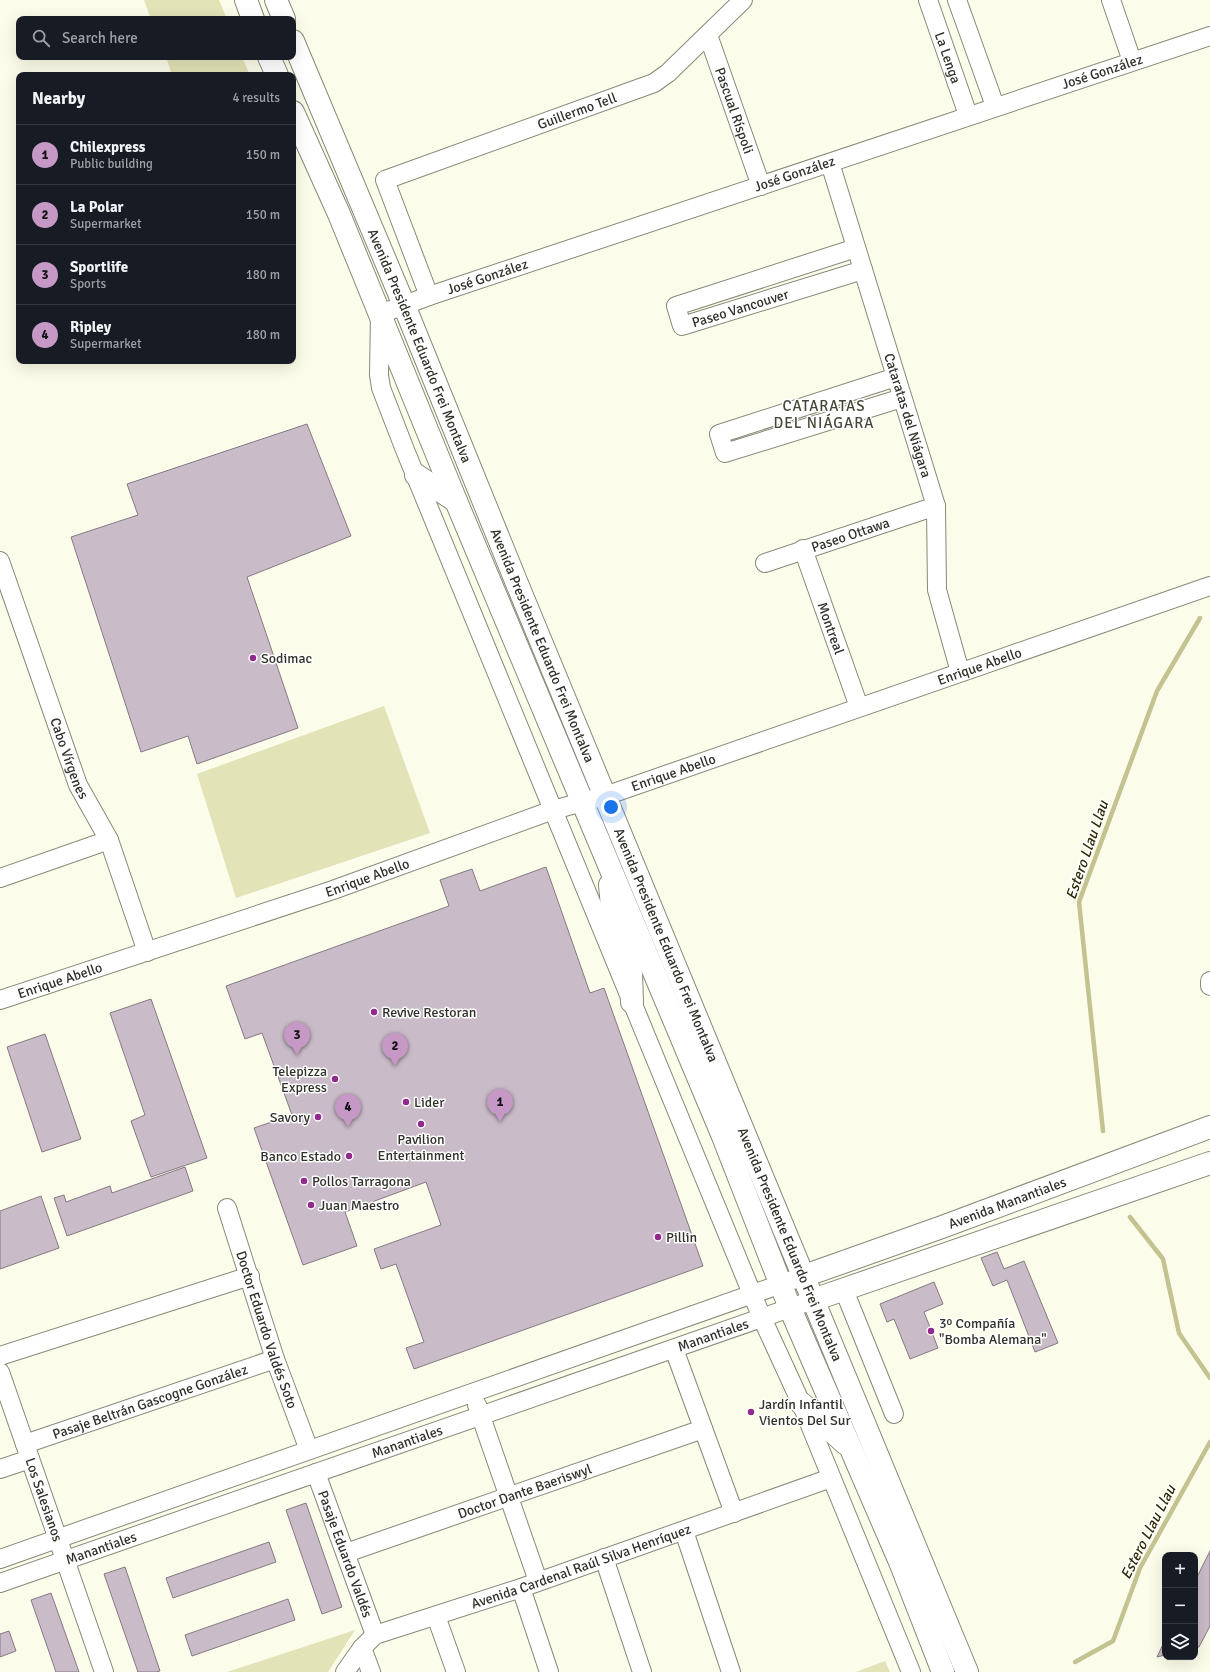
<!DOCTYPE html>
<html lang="en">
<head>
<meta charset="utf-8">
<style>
	:root { --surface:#171b24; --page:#20242c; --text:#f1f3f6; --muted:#9ea1a6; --line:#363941; --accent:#c698c6 }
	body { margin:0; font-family:Signika,sans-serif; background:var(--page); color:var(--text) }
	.controls { position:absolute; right:12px; bottom:12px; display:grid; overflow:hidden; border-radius:8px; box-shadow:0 4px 16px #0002 }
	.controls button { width:36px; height:36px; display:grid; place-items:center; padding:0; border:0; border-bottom:1px solid var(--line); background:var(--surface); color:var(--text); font:20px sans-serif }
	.you { position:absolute; left:611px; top:807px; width:14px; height:14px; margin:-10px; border:3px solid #fff; border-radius:50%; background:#1a73e8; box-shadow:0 0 0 6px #1a73e833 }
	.badge { display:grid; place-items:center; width:26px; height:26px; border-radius:50%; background:var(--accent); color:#111; font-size:13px; font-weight:700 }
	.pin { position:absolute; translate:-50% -33px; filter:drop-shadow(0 1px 2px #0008) }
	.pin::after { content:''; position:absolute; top:21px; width:14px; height:12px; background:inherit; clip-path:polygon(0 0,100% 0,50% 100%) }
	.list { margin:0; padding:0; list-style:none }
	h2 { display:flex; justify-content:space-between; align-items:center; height:52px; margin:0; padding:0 16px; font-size:17px }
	h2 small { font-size:13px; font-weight:400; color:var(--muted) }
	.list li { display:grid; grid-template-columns:26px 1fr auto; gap:12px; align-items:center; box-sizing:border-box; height:60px; padding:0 16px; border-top:1px solid var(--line) }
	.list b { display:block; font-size:15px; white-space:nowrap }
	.list p { margin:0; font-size:13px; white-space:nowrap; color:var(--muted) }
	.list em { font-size:13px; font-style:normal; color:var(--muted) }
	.icon { flex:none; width:22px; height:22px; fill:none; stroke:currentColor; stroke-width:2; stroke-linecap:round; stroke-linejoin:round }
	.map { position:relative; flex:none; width:1210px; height:1672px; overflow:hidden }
	.search { position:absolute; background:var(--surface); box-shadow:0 4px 16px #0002; left:16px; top:16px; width:280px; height:44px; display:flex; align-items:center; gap:10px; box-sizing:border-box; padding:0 14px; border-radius:8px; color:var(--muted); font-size:15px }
	.panel { position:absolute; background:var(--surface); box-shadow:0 4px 16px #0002; left:16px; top:72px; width:280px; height:292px; border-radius:8px }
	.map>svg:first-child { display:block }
	.green { fill:#e3e3b8 }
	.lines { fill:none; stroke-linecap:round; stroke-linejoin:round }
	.stream { stroke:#c3c291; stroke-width:4.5 }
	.building { fill:#c9bbc7; stroke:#867984 }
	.minor-casing { stroke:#888878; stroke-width:20 }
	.major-casing { stroke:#888878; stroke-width:24 }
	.minor { stroke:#fff; stroke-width:18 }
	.major { stroke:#fff; stroke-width:22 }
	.poi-dot { fill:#92298c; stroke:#fff; stroke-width:1.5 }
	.labels { text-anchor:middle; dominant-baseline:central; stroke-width:3; stroke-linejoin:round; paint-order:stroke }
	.street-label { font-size:14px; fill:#31312a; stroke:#fff }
	.poi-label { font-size:14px; fill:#31312a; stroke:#fff; text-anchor:start }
	.neighbourhood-label { font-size:15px; letter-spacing:1px; fill:#464637; stroke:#fff }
	.water-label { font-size:15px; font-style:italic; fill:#2e2c04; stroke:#fff }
</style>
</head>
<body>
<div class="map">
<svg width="1210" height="1672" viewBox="0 0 1210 1672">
	<rect width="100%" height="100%" fill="#fcfcea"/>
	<path class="green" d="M 144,0 L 219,0 L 227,19 L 151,19 Z
		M 166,57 L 242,57 L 250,75 L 172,75 Z
		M 384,706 L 430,833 L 236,898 L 197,774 Z
		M 355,1630 L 328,1672 L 227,1672 Z
		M 885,1661 L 890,1672 L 856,1672 Z"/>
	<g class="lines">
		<path class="stream" d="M 1103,1131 L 1079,902 L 1157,691 L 1200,618
			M 1130,1217 L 1163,1259 L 1179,1333 L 1210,1378
			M 1075,1662 L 1113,1641 L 1140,1568 L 1210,1442"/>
	</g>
	<path class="building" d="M 307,424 L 351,536 L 247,577 L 298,728 L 197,764 L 188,736 L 141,752 L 71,537 L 138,515 L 127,484 Z
		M 546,867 L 590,993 L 604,988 L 703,1266 L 414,1369 L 406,1348 L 424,1342 L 396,1264 L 381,1269 L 374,1249 L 441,1225 L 426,1182 L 345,1212 L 357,1246 L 303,1265 L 254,1128 L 292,1115 L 262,1033 L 245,1039 L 226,986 L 449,906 L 440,880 L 472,869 L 480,891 Z
		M 151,999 L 207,1158 L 151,1177 L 131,1121 L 145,1115 L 110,1013 Z
		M 45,1034 L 81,1139 L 42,1152 L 7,1047 Z
		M 185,1167 L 193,1191 L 67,1236 L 54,1198 L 64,1195 L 66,1202 L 110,1186 L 112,1193 Z
		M 41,1196 L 59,1248 L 0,1269 L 0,1211 Z
		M 997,1252 L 1004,1269 L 1024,1261 L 1058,1343 L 1035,1352 L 1007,1280 L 993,1286 L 981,1258 Z
		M 934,1282 L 943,1304 L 924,1312 L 938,1348 L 910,1359 L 894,1319 L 887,1322 L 880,1304 Z
		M 306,1503 L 342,1607 L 322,1614 L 286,1510 Z
		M 269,1542 L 276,1562 L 173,1598 L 166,1578 Z
		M 1210,1551 L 1210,1626 L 1199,1647 L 1195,1648 L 1195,1581 Z
		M 125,1567 L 160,1671 L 156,1672 L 138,1672 L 104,1574 Z
		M 51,1593 L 79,1672 L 56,1672 L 31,1600 Z
		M 288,1599 L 295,1620 L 192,1656 L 185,1635 Z
		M 9,1631 L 16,1651 L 0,1657 L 0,1634 Z
		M 1165,1640 L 1165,1655 L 1157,1657 Z"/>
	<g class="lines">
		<g class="minor-casing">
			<g id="minor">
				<path id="s1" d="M 928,0 L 968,115"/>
				<path d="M 957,0 L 995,106"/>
				<path d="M 1111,0 L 1132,61"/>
				<path id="s2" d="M 708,35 L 761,186"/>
				<path id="s3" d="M 830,163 L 936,506 L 937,590 L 960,672"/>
				<path id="s4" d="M 856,248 L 676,306 L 682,326 L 863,270"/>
				<path id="s5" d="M 429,296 L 385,180 L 654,83 L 668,73 L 743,0"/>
				<path d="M 896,377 L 719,434 L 725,453 L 902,398"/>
				<path id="s6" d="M 803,549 L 859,707"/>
				<path id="s7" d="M 0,561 L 78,785 L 109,840 L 147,952"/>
				<path id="s8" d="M 765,563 L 936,506"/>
				<path d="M 0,878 L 109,840"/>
				<path d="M 1210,981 L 1210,986"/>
				<path id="s9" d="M 0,1000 L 333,890 L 553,810 L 605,796 L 1210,586"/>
				<path id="s10" d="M 227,1208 L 275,1359 L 309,1450"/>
				<path d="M 844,1290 L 894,1414"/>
				<path d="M 674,1349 L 734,1513"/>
				<path d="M 0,1356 L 250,1276"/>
				<path id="s11" d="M 0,1372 L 104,1672"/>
				<path d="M 477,1405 L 538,1581"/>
				<path id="s12" d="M 25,1444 L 275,1359"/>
				<path d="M 0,1469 L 30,1459"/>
				<path id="s13" d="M 316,1473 L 375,1635"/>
				<path d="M 684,1531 L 731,1672"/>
				<path id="s14" d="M 346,1553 L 703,1429"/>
				<path d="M 604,1558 L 642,1672"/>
				<path d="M 0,1559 L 804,1276"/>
				<path id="s15" d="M 0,1583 L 813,1300"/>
				<path d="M 521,1588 L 549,1672"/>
				<path d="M 436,1616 L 456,1672"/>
				<path d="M 362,1648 L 371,1672"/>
				<path id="s16" d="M 345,1672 L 362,1648 L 375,1635 L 521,1588 L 831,1478"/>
				<path id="s17" d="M 911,1672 L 801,1403 L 762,1318 L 405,450 L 381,388 L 379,375 L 380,314 L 429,296 C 689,209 949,121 1210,36"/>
			</g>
		</g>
		<g class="major-casing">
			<g id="major">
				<path d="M 246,0 L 253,19"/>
				<path d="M 276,0 L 284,19"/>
				<path id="s18" d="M 293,41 L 404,305 L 518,586 L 967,1672"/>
				<path d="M 269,57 L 277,75"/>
				<path d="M 293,112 L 339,214 L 456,501 L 722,1134 L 790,1308 L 900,1562 L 943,1672"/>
				<path d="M 416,475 L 456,501"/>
				<path d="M 610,885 L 612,907 L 631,973 L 632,1002"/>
				<path id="s19" d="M 804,1276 L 942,1227 L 1210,1127"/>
				<path d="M 813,1300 L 1210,1163"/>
				<path d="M 801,1403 L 846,1444"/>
			</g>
		</g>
		<use href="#minor" class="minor"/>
		<use href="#major" class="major"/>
	</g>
	<g class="poi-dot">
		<circle cx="253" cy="658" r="4"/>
		<circle cx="374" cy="1012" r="4"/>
		<circle cx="335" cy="1079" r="4"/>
		<circle cx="406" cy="1102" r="4"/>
		<circle cx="318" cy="1117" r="4"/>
		<circle cx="421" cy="1124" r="4"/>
		<circle cx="349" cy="1156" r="4"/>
		<circle cx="304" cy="1181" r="4"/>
		<circle cx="311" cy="1205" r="4"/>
		<circle cx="658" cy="1237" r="4"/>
		<circle cx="931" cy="1331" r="4"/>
		<circle cx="751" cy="1412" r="4"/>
	</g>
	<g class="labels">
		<g class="street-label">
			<text stroke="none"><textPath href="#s1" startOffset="61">La Lenga</textPath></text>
			<text stroke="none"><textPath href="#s17" startOffset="2225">José González</textPath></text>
			<text stroke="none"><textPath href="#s5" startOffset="328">Guillermo Tell</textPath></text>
			<text stroke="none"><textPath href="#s2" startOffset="80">Pascual Ríspoli</textPath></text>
			<text stroke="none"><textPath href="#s17" startOffset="1901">José González</textPath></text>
			<text stroke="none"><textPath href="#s17" startOffset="1577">José González</textPath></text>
			<text stroke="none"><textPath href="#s4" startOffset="271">Paseo Vancouver</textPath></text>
			<text stroke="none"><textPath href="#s18" startOffset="330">Avenida Presidente Eduardo Frei Montalva</textPath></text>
			<text stroke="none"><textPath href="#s3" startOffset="264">Cataratas del Niágara</textPath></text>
			<text stroke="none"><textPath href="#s8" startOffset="90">Paseo Ottawa</textPath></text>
			<text stroke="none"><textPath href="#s6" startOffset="84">Montreal</textPath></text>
			<text stroke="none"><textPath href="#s18" startOffset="654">Avenida Presidente Eduardo Frei Montalva</textPath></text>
			<text stroke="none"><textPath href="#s9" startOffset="1035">Enrique Abello</textPath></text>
			<text stroke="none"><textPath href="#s7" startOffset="209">Cabo Vírgenes</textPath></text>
			<text stroke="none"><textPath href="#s9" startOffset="711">Enrique Abello</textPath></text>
			<text stroke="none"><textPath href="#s9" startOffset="387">Enrique Abello</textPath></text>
			<text stroke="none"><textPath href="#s18" startOffset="978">Avenida Presidente Eduardo Frei Montalva</textPath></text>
			<text stroke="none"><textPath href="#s9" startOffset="63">Enrique Abello</textPath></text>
			<text stroke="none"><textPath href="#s19" startOffset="216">Avenida Manantiales</textPath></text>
			<text stroke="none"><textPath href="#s18" startOffset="1302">Avenida Presidente Eduardo Frei Montalva</textPath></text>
			<text stroke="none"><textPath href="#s10" startOffset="128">Doctor Eduardo Valdés Soto</textPath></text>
			<text stroke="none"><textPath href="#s15" startOffset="755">Manantiales</textPath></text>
			<text stroke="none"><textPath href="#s12" startOffset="132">Pasaje Beltrán Gascogne González</textPath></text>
			<text stroke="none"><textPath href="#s15" startOffset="431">Manantiales</textPath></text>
			<text stroke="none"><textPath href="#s14" startOffset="189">Doctor Dante Baeriswyl</textPath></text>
			<text stroke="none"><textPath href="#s11" startOffset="135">Los Salesianos</textPath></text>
			<text stroke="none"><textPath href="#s15" startOffset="107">Manantiales</textPath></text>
			<text stroke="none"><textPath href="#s13" startOffset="86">Pasaje Eduardo Valdés</textPath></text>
			<text stroke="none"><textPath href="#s16" startOffset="265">Avenida Cardenal Raúl Silva Henríquez</textPath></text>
		</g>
		<g class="poi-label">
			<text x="261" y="658">Sodimac</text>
			<text x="382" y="1012">Revive Restoran</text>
			<text x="327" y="1071" text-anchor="end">Telepizza<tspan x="327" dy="16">Express</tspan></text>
			<text x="414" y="1102">Lider</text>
			<text x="310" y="1117" text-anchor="end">Savory</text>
			<text x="421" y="1139" text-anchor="middle">Pavilion<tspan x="421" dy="16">Entertainment</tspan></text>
			<text x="341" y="1156" text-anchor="end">Banco Estado</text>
			<text x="312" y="1181">Pollos Tarragona</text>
			<text x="319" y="1205">Juan Maestro</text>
			<text x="666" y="1237">Pillin</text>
			<text x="939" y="1323">3º Compañía<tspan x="939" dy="16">"Bomba Alemana"</tspan></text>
			<text x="759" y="1404">Jardín Infantil<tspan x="759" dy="16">Vientos Del Sur</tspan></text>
		</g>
		<g class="neighbourhood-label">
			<text x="824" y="406">CATARATAS<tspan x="824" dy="17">DEL NIÁGARA</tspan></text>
		</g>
		<g class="water-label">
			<text transform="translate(1087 850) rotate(-71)">Estero Llau Llau</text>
			<text transform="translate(1148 1532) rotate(-63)">Estero Llau Llau</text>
		</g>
	</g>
</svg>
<div class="controls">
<button>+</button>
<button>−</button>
<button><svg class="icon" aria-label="layers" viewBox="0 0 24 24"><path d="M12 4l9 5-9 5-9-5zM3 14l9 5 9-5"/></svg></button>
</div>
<div class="you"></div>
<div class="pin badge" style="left:500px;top:1122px">1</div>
<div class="pin badge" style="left:395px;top:1066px">2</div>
<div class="pin badge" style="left:297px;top:1055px">3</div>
<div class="pin badge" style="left:348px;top:1127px">4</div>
<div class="search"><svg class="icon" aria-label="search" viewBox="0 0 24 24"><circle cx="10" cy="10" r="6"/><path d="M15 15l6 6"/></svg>Search here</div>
<section class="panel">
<h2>Nearby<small>4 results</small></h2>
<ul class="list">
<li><span class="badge">1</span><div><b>Chilexpress</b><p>Public building</p></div><em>150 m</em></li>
<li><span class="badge">2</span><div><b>La Polar</b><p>Supermarket</p></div><em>150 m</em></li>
<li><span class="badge">3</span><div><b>Sportlife</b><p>Sports</p></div><em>180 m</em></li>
<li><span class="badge">4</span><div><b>Ripley</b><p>Supermarket</p></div><em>180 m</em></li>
</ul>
</section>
</div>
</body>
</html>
